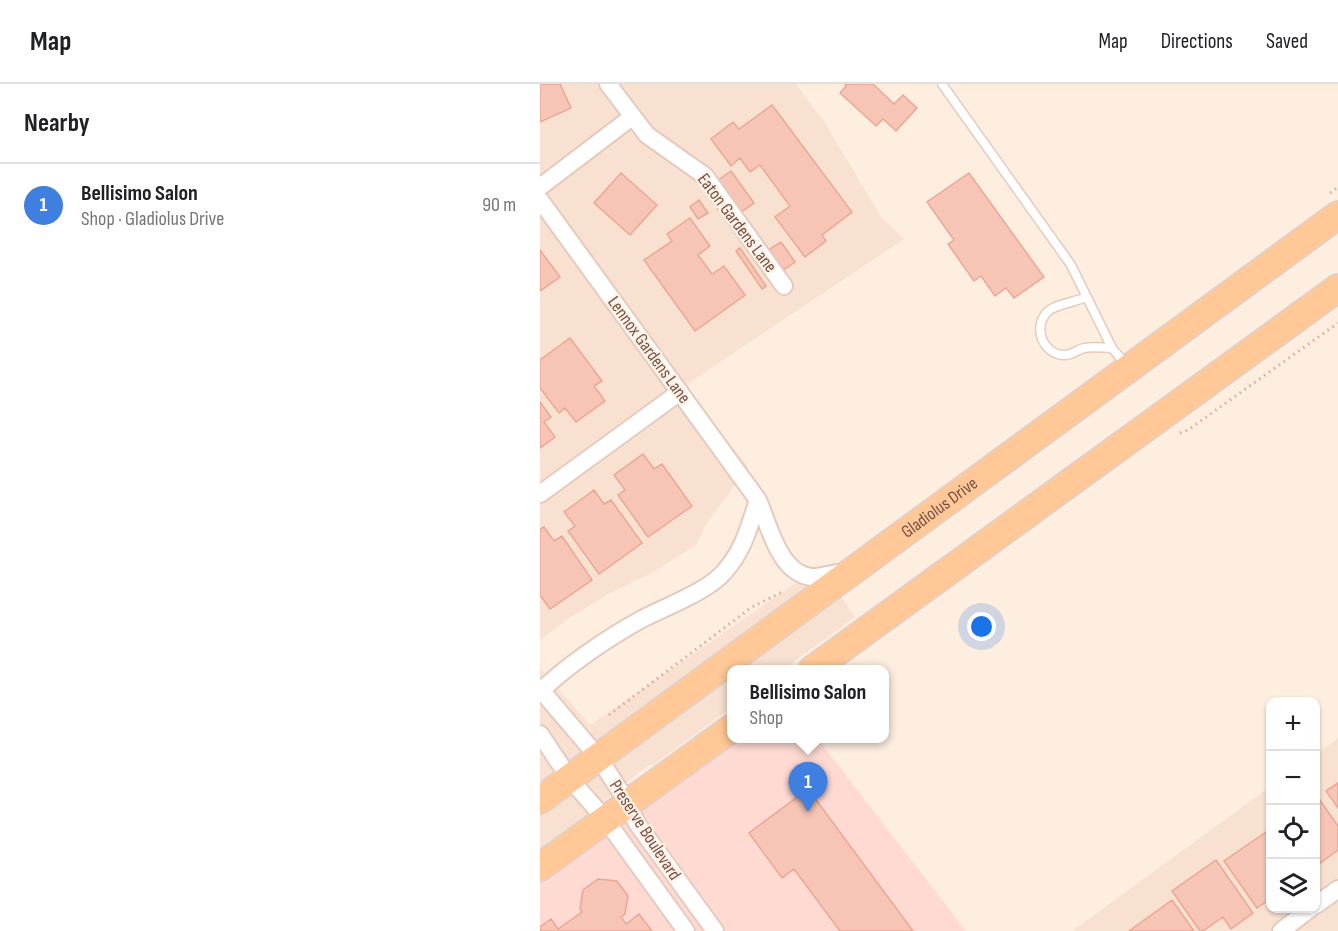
<!DOCTYPE html>
<html lang="en">
<head>
<meta charset="utf-8">
<style>
	:root { --surface:#fff; --page:#f6f6f6; --text:#202124; --muted:#757577; --line:#e0e0e0; --accent:#f54638 }
	body { margin:0; font-family:"Sofia Sans Condensed",sans-serif; background:var(--page); color:var(--text) }
	.controls { position:absolute; right:18px; bottom:18px; display:grid; overflow:hidden; border-radius:12px; box-shadow:0 2px 4px #0004 }
	.controls button { width:54px; height:54px; display:grid; place-items:center; padding:0; border:0; border-bottom:2px solid var(--line); background:var(--surface); color:var(--text); font:30px sans-serif }
	.you { position:absolute; left:442px; top:543px; width:21px; height:21px; margin:-15px; border:4px solid #fff; border-radius:50%; background:#1a73e8; box-shadow:0 0 0 9px #1a73e833 }
	.badge { display:grid; place-items:center; width:39px; height:39px; border-radius:50%; background:var(--accent); color:#fff; font-size:20px; font-weight:700 }
	.pin { position:absolute; translate:-50% -50px; filter:drop-shadow(0 2px 3px #0008) }
	.pin::after { content:''; position:absolute; top:32px; width:21px; height:18px; background:inherit; clip-path:polygon(0 0,100% 0,50% 100%) }
	.popup { position:absolute; left:187px; top:581px; width:162px; height:78px; box-sizing:border-box; display:grid; place-content:center; border-radius:12px; background:var(--surface); filter:drop-shadow(0 2px 4px #0005); font-size:20px; white-space:nowrap; color:var(--muted) }
	.popup b { font-size:22px; color:var(--text) }
	.popup::after { content:''; position:absolute; left:50%; top:100%; margin-left:-12px; border:12px solid transparent; border-top-color:var(--surface) }
	.list { margin:0; padding:0; list-style:none }
	h2 { display:flex; justify-content:space-between; align-items:center; height:78px; margin:0; padding:0 24px; font-size:26px }
	h2 small { font-size:20px; font-weight:400; color:var(--muted) }
	.list li { display:grid; grid-template-columns:39px 1fr auto; gap:18px; align-items:center; box-sizing:border-box; height:84px; padding:0 24px; border-top:2px solid var(--line) }
	.list b { display:block; font-size:22px; white-space:nowrap }
	.list p { margin:0; font-size:20px; white-space:nowrap; color:var(--muted) }
	.list em { font-size:20px; font-style:normal; color:var(--muted) }
	.icon { flex:none; width:33px; height:33px; fill:none; stroke:currentColor; stroke-width:2; stroke-linecap:round; stroke-linejoin:round }
	.map { position:relative; flex:none; width:798px; height:847px; overflow:hidden }
	header { display:flex; align-items:center; gap:36px; box-sizing:border-box; height:84px; padding:0 30px; background:var(--surface); border-bottom:2px solid var(--line) }
	header strong { font-size:28px }
	nav { display:flex; gap:33px; margin-inline-start:auto; font-size:21px }
	main { display:flex }
	aside { flex:1; background:var(--surface) }
	.map>svg:first-child { display:block }
	.residential { fill:#f9e1d1 }
	.commercial { fill:#ffdad3 }
	.building { fill:#f6c5b5; stroke:#eba794; stroke-width:1.5 }
	.lines { fill:none; stroke-linecap:round; stroke-linejoin:round }
	.lane-casing { stroke:#e5cabe; stroke-width:11 }
	.street-casing { stroke:#e5cabe; stroke-width:20 }
	.primary-casing { stroke:#dcd1cf; stroke-width:30 }
	.path { stroke:#dba898; stroke-width:3; stroke-dasharray:1.5 4.5; stroke-linecap:butt }
	.lane { stroke:#fff; stroke-width:8 }
	.street { stroke:#fff; stroke-width:16 }
	.primary { stroke:#ffc896; stroke-width:27 }
	.labels { text-anchor:middle; dominant-baseline:central; stroke-width:4.5; stroke-linejoin:round; paint-order:stroke }
	.street-label { font-size:18px; fill:#784f45; stroke:#fff3e8 }
</style>
</head>
<body>
<header>
<strong>Map</strong>
<nav><a>Map</a><a>Directions</a><a>Saved</a></nav>
</header>
<main>
<aside>
<h2>Nearby<small></small></h2>
<ul class="list">
<li><span class="badge" style="background:#3f7fe0">1</span><div><b>Bellisimo Salon</b><p>Shop · Gladiolus Drive</p></div><em>90 m</em></li>
</ul>
</aside>
<div class="map">
<svg width="798" height="847" viewBox="0 0 798 847">
	<rect width="100%" height="100%" fill="#feeee0"/>
	<path class="residential" d="M 0,0 L 256,0 L 285,39 L 341,133 L 364,155 L 143,303 L 208,383 L 167,439 L 156,461 L 112,489 L 67,511 L 28,535 L 0,556 Z
		M 279,483 L 287,493 L 0,703 L 0,584 L 50,641 Z
		M 300,511 L 315,533 L 244,585 L 197,586 Z
		M 191,590 L 191,624 L 112,682 L 110,680 L 0,768 L 0,730 Z
		M 798,654 L 798,847 L 532,847 L 730,703 L 730,824 L 776,824 L 776,671 Z"/>
	<path class="commercial" d="M 195,655 L 278,655 L 426,847 L 0,847 L 0,796 Z"/>
	<path class="building" d="M 0,0 L 20,0 L 31,24 L 0,38 Z
		M 305,0 L 333,0 L 354,20 L 363,11 L 377,24 L 356,47 L 343,35 L 336,42 L 300,9 L 306,2 Z
		M 232,21 L 312,128 L 282,151 L 286,157 L 265,173 L 235,133 L 250,122 L 220,81 L 210,88 L 200,74 L 191,82 L 171,55 L 193,38 L 199,45 Z
		M 191,87 L 214,119 L 200,129 L 177,97 Z
		M 81,89 L 117,121 L 90,151 L 54,119 Z
		M 429,89 L 504,193 L 474,214 L 466,204 L 455,212 L 441,192 L 434,197 L 408,160 L 414,156 L 387,118 Z
		M 159,116 L 168,129 L 158,135 L 150,123 Z
		M 150,134 L 170,162 L 158,171 L 172,190 L 184,182 L 205,211 L 155,247 L 104,176 L 132,157 L 127,150 Z
		M 241,158 L 255,178 L 242,187 L 228,166 Z
		M 200,164 L 226,202 L 222,205 L 196,167 Z
		M 0,166 L 20,193 L 0,207 Z
		M 30,254 L 62,297 L 54,302 L 65,317 L 36,338 L 25,324 L 19,329 L 0,304 L 0,276 Z
		M 0,318 L 11,333 L 4,338 L 15,353 L 0,364 Z
		M 103,370 L 114,385 L 122,380 L 152,422 L 108,453 L 78,411 L 85,406 L 74,391 Z
		M 54,406 L 64,420 L 71,416 L 102,459 L 59,490 L 28,447 L 35,442 L 24,428 Z
		M 4,443 L 14,457 L 22,452 L 52,496 L 10,525 L 0,511 L 0,445 Z
		M 798,699 L 798,724 L 786,707 Z
		M 268,705 L 373,847 L 300,847 L 254,785 L 242,794 L 209,749 Z
		M 777,712 L 798,742 L 798,766 L 776,782 L 776,713 Z
		M 729,746 L 730,748 L 730,815 L 717,824 L 684,777 Z
		M 676,776 L 713,829 L 691,845 L 683,833 L 663,847 L 660,847 L 632,807 Z
		M 58,795 L 77,797 L 88,812 L 85,830 L 81,833 L 86,840 L 99,830 L 112,847 L 0,847 L 0,843 L 11,835 L 18,845 L 42,828 L 40,825 L 43,806 Z
		M 632,816 L 654,847 L 589,847 Z"/>
	<g class="lines">
		<g class="lane-casing">
			<path id="lane" d="M 402,0 L 531,181 L 572,264 L 587,282
				M 547,213 C 537,217 520,220 511,225 C 492,238 500,268 522,271 C 532,272 536,266 544,264 C 552,262 564,264 572,264"/>
		</g>
		<g class="street-casing">
			<path id="street" d="M 68,0 L 107,51 L 165,92 L 244,202
				M 0,103 L 92,33
				M 0,116 L 218,416 C 229,441 239,490 272,493 C 282,493 295,489 305,488
				M 0,410 L 140,308
				M 0,605 L 58,673 L 88,719 L 96,738 L 175,847
				M 0,608 C 26,582 69,553 102,535 C 125,523 169,507 185,487 C 204,465 209,443 218,416
				M 0,650 L 30,695 L 65,735 L 146,847
				M 776,821 L 798,805
				M 741,847 L 771,824"/>
		</g>
		<g class="primary-casing">
			<g id="primary">
				<path d="M 272,586 L 798,204"/>
				<path id="s1" d="M 0,716 L 798,131"/>
				<path d="M 0,783 L 192,644"/>
			</g>
		</g>
		<path class="path" d="M 790,109 L 798,103
			M 640,349 L 648,346 L 798,239
			M 69,631 L 212,523 L 244,507"/>
		<use href="#lane" class="lane"/>
		<use href="#street" class="street"/>
		<use href="#primary" class="primary"/>
	</g>
	<g class="labels">
		<g class="street-label">
			<text transform="translate(197 139) rotate(53)">Eaton Gardens Lane</text>
			<text transform="translate(109 266) rotate(54)">Lennox Gardens Lane</text>
			<text stroke="none"><textPath href="#s1" startOffset="495">Gladiolus Drive</textPath></text>
			<text transform="translate(105 746) rotate(57)">Preserve Boulevard</text>
		</g>
	</g>
</svg>
<div class="controls">
<button>+</button>
<button>−</button>
<button><svg class="icon" aria-label="locate" viewBox="0 0 24 24"><circle cx="12" cy="12" r="6"/><path d="M12 2v4M12 18v4M2 12h4M18 12h4"/></svg></button>
<button><svg class="icon" aria-label="layers" viewBox="0 0 24 24"><path d="M12 4l9 5-9 5-9-5zM3 14l9 5 9-5"/></svg></button>
</div>
<div class="you"></div>
<div class="pin badge" style="left:268px;top:728px;background:#3f7fe0">1</div>
<div class="popup"><b>Bellisimo Salon</b>Shop</div>
</div>
</main>
</body>
</html>
